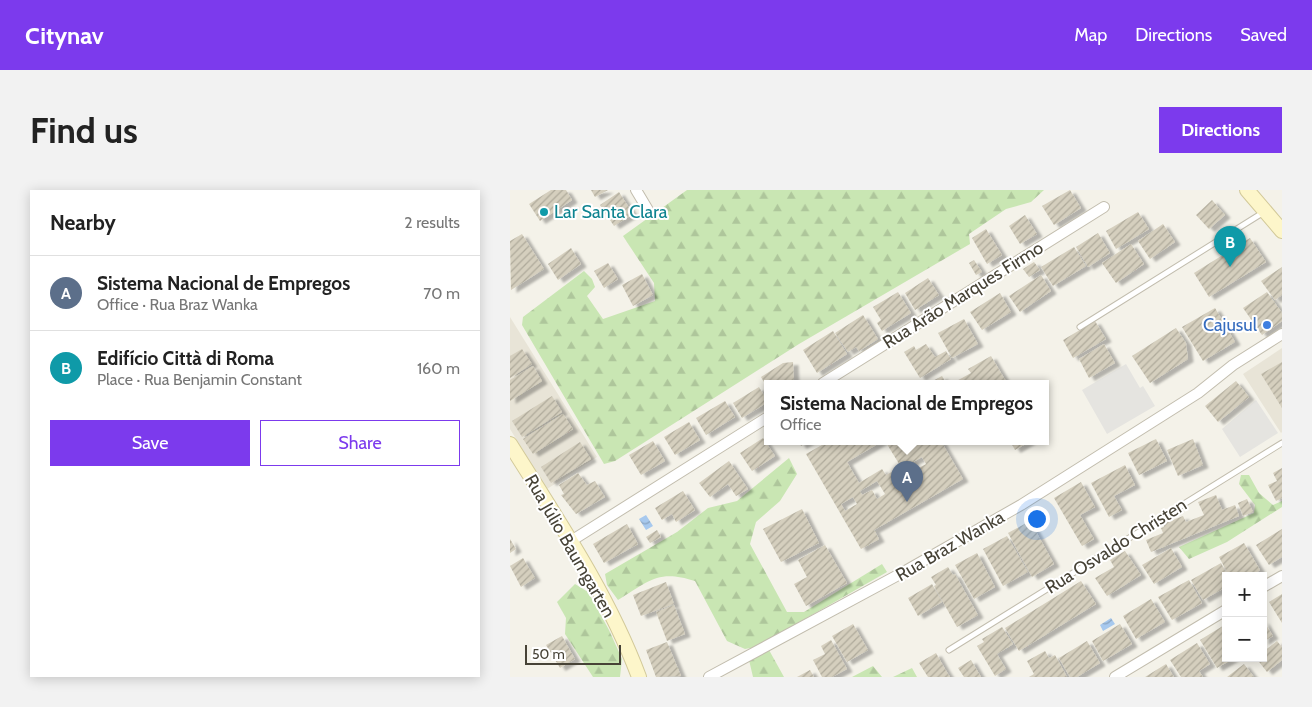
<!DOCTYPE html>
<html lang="en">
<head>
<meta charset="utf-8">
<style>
	:root { --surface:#fff; --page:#f2f2f2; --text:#222; --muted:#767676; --line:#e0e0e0; --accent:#7c3aed }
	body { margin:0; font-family:Cabin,sans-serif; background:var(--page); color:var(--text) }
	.controls { position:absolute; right:15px; bottom:15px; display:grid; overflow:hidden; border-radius:0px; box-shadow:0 2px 12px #0003 }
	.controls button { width:45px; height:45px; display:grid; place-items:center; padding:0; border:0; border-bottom:1px solid var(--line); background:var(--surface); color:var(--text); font:25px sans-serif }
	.scale { position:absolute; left:15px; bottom:12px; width:96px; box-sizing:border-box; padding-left:5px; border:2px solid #474337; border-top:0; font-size:14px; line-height:18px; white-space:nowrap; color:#474337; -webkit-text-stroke:4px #fff; paint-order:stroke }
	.you { position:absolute; left:526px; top:328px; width:18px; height:18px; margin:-12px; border:4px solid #fff; border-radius:50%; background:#1a73e8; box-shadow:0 0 0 8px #1a73e833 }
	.badge { display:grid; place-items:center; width:32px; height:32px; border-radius:50%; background:var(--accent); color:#fff; font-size:16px; font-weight:700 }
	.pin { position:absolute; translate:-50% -41px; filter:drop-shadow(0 1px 2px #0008) }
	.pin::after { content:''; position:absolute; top:26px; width:18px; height:15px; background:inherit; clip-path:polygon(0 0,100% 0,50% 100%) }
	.popup { position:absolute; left:254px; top:190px; width:285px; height:65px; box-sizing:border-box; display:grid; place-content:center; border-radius:0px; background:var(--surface); filter:drop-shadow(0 1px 4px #0005); font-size:16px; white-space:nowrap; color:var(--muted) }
	.popup b { font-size:19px; color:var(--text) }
	.popup::after { content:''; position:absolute; left:50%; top:100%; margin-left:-10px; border:10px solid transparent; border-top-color:var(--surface) }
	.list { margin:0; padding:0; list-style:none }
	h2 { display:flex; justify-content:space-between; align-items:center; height:65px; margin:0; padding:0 20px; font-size:21px }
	h2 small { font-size:16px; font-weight:400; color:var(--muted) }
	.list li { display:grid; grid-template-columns:32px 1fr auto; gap:15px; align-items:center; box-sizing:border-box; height:75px; padding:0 20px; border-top:1px solid var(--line) }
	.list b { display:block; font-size:19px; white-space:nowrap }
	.list p { margin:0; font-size:16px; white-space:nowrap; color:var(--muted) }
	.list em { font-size:16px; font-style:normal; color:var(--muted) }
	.actions { display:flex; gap:10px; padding:15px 20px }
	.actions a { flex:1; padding:11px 0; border:1px solid var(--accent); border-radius:0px; text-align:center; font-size:18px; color:var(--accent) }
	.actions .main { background:var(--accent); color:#fff }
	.map { position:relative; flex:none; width:772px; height:487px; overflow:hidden; border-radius:0px }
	header { display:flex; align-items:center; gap:30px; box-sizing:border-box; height:70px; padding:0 25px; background:var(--accent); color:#fff }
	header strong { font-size:24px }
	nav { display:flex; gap:28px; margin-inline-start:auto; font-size:18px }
	.intro { display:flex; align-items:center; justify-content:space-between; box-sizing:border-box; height:120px; padding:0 30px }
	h1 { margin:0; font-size:35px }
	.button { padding:12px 22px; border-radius:0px; background:var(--accent); color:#fff; font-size:18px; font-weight:700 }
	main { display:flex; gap:30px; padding:0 30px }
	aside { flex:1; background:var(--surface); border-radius:0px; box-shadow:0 2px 12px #0003 }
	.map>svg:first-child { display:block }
	.residential { fill:#e8e4d7 }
	.forest { fill:url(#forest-firs) }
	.parking { fill:#e5e4e0 }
	.water { fill:url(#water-waves) }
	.building { fill:url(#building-hatch); fill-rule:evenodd; filter:url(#shadow) }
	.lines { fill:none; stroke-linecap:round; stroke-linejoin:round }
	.lane-casing { stroke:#c2bdae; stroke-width:7 }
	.street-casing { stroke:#c2bdae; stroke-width:12 }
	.secondary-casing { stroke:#d2c999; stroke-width:16 }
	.lane { stroke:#fff; stroke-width:5 }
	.street { stroke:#fff; stroke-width:10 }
	.secondary { stroke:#fdf6ca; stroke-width:14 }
	.culture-dot { fill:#0f9aa8; stroke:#fff; stroke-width:2 }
	.shop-dot { fill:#3f7fe0; stroke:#fff; stroke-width:2 }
	.labels { text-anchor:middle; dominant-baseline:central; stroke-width:4; stroke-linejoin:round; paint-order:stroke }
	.culture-label { font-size:18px; fill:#0d838f; stroke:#fff; text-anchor:start }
	.street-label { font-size:18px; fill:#474337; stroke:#fff }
	.shop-label { font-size:18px; fill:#366cbe; stroke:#fff; text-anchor:end }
</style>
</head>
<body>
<header>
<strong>Citynav</strong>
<nav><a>Map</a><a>Directions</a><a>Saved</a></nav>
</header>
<div class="intro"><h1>Find us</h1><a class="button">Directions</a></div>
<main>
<aside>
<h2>Nearby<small>2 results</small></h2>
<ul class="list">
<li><span class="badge" style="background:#5c6f8a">A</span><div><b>Sistema Nacional de Empregos</b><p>Office · Rua Braz Wanka</p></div><em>70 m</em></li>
<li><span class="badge" style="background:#0f9aa8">B</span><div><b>Edifício Città di Roma</b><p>Place · Rua Benjamin Constant</p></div><em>160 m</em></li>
</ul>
<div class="actions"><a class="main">Save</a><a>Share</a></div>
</aside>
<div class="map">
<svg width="772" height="487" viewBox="0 0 772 487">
	<defs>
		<pattern id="forest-firs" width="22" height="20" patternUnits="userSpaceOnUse" patternTransform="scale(1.25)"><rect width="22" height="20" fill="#c9e6b3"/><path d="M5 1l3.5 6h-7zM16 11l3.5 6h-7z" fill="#aec69b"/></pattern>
		<pattern id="water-waves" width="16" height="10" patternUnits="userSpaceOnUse" patternTransform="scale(1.25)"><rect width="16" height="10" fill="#a7c9ee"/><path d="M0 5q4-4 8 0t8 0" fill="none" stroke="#8aa5c2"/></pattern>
		<pattern id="building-hatch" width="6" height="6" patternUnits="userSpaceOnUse" patternTransform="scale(1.25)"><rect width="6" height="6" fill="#d5cfbe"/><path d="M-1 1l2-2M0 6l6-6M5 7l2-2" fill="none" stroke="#afaa9b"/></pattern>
		<filter id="shadow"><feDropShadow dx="5.5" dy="3" stdDeviation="1" flood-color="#0004"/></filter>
	</defs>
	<rect width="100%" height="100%" fill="#f4f2e9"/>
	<path class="residential" d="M 0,127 L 87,267 L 37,299 L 0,239 Z
		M 772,158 L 772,242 L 771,243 L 733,184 Z"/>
	<path class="forest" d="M 177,0 L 534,0 L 521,12 L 496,19 L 459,44 L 460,54 L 289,154 L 105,271 L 94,274 L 12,135 L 13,127 L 74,81 L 82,89 L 85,97 L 77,106 L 93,129 L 145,111 L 144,93 L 113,46 Z
		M 279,268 L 287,284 L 270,311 L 246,332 L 240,354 L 277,422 L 294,422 L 372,374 L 377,382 L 246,457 L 235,459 L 217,451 L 185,391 C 148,379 139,391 108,410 L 97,395 L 95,384 L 167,342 L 198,318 L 227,311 Z
		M 731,285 L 739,285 L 749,303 L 763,315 L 772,311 L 772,317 L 717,352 L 679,369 L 669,357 L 744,323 L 745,315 L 729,294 Z
		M 65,394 L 78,402 L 99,440 L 112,469 L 110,487 L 83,487 L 55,444 L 56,428 L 47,412 Z
		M 259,460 L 274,487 L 243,487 L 239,470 Z
		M 363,476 L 372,487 L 342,487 Z
		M 402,478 L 407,487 L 383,487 Z"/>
	<path class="parking" d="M 616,174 L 630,198 L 633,196 L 645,216 L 597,244 L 572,200 Z
		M 746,210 L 768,243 L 730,267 L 712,239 Z"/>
	<path class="water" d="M 136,325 L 143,336 L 136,340 L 129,329 Z
		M 601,428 L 605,434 L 593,441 L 590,435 Z"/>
	<path class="building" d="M 41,0 L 56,0 L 62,10 L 30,31 L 19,14 Z
		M 81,0 L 98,0 L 85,7 Z
		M 560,0 L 571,18 L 544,35 L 532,16 Z
		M 109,2 L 123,24 L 104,36 L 90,15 Z
		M 702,10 L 715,25 L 699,39 L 686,25 Z
		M 628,22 L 639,39 L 606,59 L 596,41 Z
		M 515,25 L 527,44 L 510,54 L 499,36 Z
		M 653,34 L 665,52 L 640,69 L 628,51 Z
		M 476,39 L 492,65 L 477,74 L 462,48 Z
		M 588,43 L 600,63 L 578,77 L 566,57 Z
		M 12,44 L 34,79 L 1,100 L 0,51 Z
		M 740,48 L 756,72 L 699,107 L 684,83 Z
		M 621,54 L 634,74 L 606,93 L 592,73 Z
		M 564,57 L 576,76 L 543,96 L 531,77 Z
		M 61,58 L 71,74 L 48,90 L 38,74 Z
		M 464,70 L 472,82 L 466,85 L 459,73 Z
		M 524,72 L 530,80 L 519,87 L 513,79 Z
		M 98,73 L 108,89 L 94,98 L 84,81 Z
		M 772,77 L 772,105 L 765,110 L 751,91 Z
		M 132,84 L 143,105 L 123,116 L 112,95 Z
		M 531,85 L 541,101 L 510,122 L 499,106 Z
		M 418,88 L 429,105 L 405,120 L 395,103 Z
		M 388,102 L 401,123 L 372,141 L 367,133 L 371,130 L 363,117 Z
		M 757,102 L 772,123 L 772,131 L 752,145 L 733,118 Z
		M 490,103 L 501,122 L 472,140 L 460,122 Z
		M 705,118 L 725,152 L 693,171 L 672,137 Z
		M 353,125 L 368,149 L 349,161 L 346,157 L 338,162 L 325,143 Z
		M 454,129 L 468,154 L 442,168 L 428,143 Z
		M 585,131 L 596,149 L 563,168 L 553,150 Z
		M 666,138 L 676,153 L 678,169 L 640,193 L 622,166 Z
		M 323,141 L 337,164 L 307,183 L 293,160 Z
		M 416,154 L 425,167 L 436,161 L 441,169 L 410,188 L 394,162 L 404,156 L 406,160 Z
		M 594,154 L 605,173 L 579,188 L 569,169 Z
		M 12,159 L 22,174 L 0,188 L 0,166 Z
		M 481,166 L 497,193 L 443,193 L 461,183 L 458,179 Z
		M 283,172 L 284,193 L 258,193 L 258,199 L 251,187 L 273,173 Z
		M 772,172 L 772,218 L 751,184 Z
		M 23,176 L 32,191 L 0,211 L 0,190 Z
		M 432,186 L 436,193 L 419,193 Z
		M 726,191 L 739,207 L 708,232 L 695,216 Z
		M 249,197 L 258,212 L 232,228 L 223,213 Z
		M 42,206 L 52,222 L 12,247 L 2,231 Z
		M 215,211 L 225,227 L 196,245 L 186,228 Z
		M 53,224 L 63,239 L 23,264 L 13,249 Z
		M 179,232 L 190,250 L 165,265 L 154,247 Z
		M 253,248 L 265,266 L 242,281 L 230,263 Z
		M 646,249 L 657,271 L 629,285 L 618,263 Z
		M 683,249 L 693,275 L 668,286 L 657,260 Z
		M 143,251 L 155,271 L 131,285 L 119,265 Z
		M 288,251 L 300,251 L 291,256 Z
		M 319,251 L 373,251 L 337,272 L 349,293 L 372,279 L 376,285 L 391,277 L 375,251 L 431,251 L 453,289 L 364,340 L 369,349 L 351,359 L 296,264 ZM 412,267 L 416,274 L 405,280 L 401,273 ZM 367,291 L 375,304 L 367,309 L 362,300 L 352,305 L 350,301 ZM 343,307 L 347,314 L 335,321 L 331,314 Z
		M 500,251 L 521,251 L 505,260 Z
		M 70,252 L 81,269 L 41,293 L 31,277 Z
		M 219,271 L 238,299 L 226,306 L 218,294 L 200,307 L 189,293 Z
		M 615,275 L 625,295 L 604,306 L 612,320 L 599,327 L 581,293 Z
		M 772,278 L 772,308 L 766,311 L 758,295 L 767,291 L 763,283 Z
		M 68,283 L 77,295 L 85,291 L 95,307 L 66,324 L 51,305 L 54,304 L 49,295 Z
		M 571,292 L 585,317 L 570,325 L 584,349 L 572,356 L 544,308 Z
		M 173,301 L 185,320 L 166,332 L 162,324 L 152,330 L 145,318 Z
		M 706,305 L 712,320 L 725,315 L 729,326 L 641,362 L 636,350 L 653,343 L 651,338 L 654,337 L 653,334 L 673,326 L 676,332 L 694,325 L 688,312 Z
		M 737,309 L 743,322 L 733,326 L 728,313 Z
		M 292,319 L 309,353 L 271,372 L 253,339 Z
		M 520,331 L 544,374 L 522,387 L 498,343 Z
		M 117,334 L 128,354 L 94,373 L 83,354 Z
		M 772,339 L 772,367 L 759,375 L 746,355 Z
		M 147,340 L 151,347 L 140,353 L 136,347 Z
		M 497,346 L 518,382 L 493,396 L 473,359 Z
		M 0,349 L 6,359 L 0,363 Z
		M 734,353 L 750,380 L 741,386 L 719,386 L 709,367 Z
		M 315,355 L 337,393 L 296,416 L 284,394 L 297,387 L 288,370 Z
		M 661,358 L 672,377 L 644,394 L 632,375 Z
		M 615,361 L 631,385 L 597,406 L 585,388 L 604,377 L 600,370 Z
		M 467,363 L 485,397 L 464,409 L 445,375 Z
		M 13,368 L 25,388 L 11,397 L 0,376 Z
		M 711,373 L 718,386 L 716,386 L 716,397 L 693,410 L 681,390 Z
		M 438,377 L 443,385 L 445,384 L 468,425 L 447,437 L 424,396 L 426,395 L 421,387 Z
		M 679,390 L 692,413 L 662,430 L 648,407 Z
		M 571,391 L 586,414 L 509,461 L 495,438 Z
		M 156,392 L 164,414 L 131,426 L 123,405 Z
		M 422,394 L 432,412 L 408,426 L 398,408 Z
		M 772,404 L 772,433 L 759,412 Z
		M 641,409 L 655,432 L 626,449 L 613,426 Z
		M 164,415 L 175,444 L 157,451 L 146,422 Z
		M 753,430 L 763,446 L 753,452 Z
		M 343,434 L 358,460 L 337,472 L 322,446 Z
		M 610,434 L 622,454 L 593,471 L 582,451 Z
		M 716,434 L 716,468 L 724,468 L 707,478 L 690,450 Z
		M 492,437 L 503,454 L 487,464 L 496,479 L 485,486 L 467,456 L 474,452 L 472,449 Z
		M 52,446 L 65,469 L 50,478 L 36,455 Z
		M 321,450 L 337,479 L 322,487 L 312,487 L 303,470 L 315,464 L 311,456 Z
		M 577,451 L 590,473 L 567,487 L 560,487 L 549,468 Z
		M 767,451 L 772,457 L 772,470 L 757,482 L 746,468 L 753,468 L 753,462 Z
		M 157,452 L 171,486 L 146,487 L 136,460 Z
		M 687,453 L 700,474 L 689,481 L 693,487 L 671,487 L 660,470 Z
		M 535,461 L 539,468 L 545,465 L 557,487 L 519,487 L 524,484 L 517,471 Z
		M 426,463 L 435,479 L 440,487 L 418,487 L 409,473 Z
		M 461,470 L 471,487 L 454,487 L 448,478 Z
		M 656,474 L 664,487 L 635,487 Z
		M 734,474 L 744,487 L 717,487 Z
		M 300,480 L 304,487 L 287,487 Z"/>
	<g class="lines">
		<g class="lane-casing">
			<path id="lane" d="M 570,137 L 754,22
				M 439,460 L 772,253"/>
		</g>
		<g class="street-casing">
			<path id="street" d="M 126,0 L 138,20
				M 313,193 L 594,17
				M 61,351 L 258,227
				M 753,397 L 772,386
				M 199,487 L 390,384 L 511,315 L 688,203 L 723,175 L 772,144
				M 605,487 L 716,420"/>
		</g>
		<g class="secondary-casing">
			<path id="secondary" d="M 737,0 L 772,41
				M 0,254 C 47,329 98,404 129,487"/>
		</g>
		<use href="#lane" class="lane"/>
		<use href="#street" class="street"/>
		<use href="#secondary" class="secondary"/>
	</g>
	<circle class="culture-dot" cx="34" cy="22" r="5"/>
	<circle class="shop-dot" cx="757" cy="135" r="5"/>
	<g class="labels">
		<g class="culture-label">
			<text x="44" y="22">Lar Santa Clara</text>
		</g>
		<g class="street-label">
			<text transform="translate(453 105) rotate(-32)">Rua Arão Marques Firmo</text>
			<text transform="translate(60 356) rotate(60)">Rua Júlio Baumgarten</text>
			<text transform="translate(440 356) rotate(-30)">Rua Braz Wanka</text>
			<text transform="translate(606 356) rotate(-32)">Rua Osvaldo Christen</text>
		</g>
		<g class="shop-label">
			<text x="747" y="135">Cajusul</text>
		</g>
	</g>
</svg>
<div class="controls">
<button>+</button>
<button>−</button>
</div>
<div class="scale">50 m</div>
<div class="you"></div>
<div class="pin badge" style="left:397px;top:312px;background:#5c6f8a">A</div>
<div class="popup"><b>Sistema Nacional de Empregos</b>Office</div>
<div class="pin badge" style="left:720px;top:77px;background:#0f9aa8">B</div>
</div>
</main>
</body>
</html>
